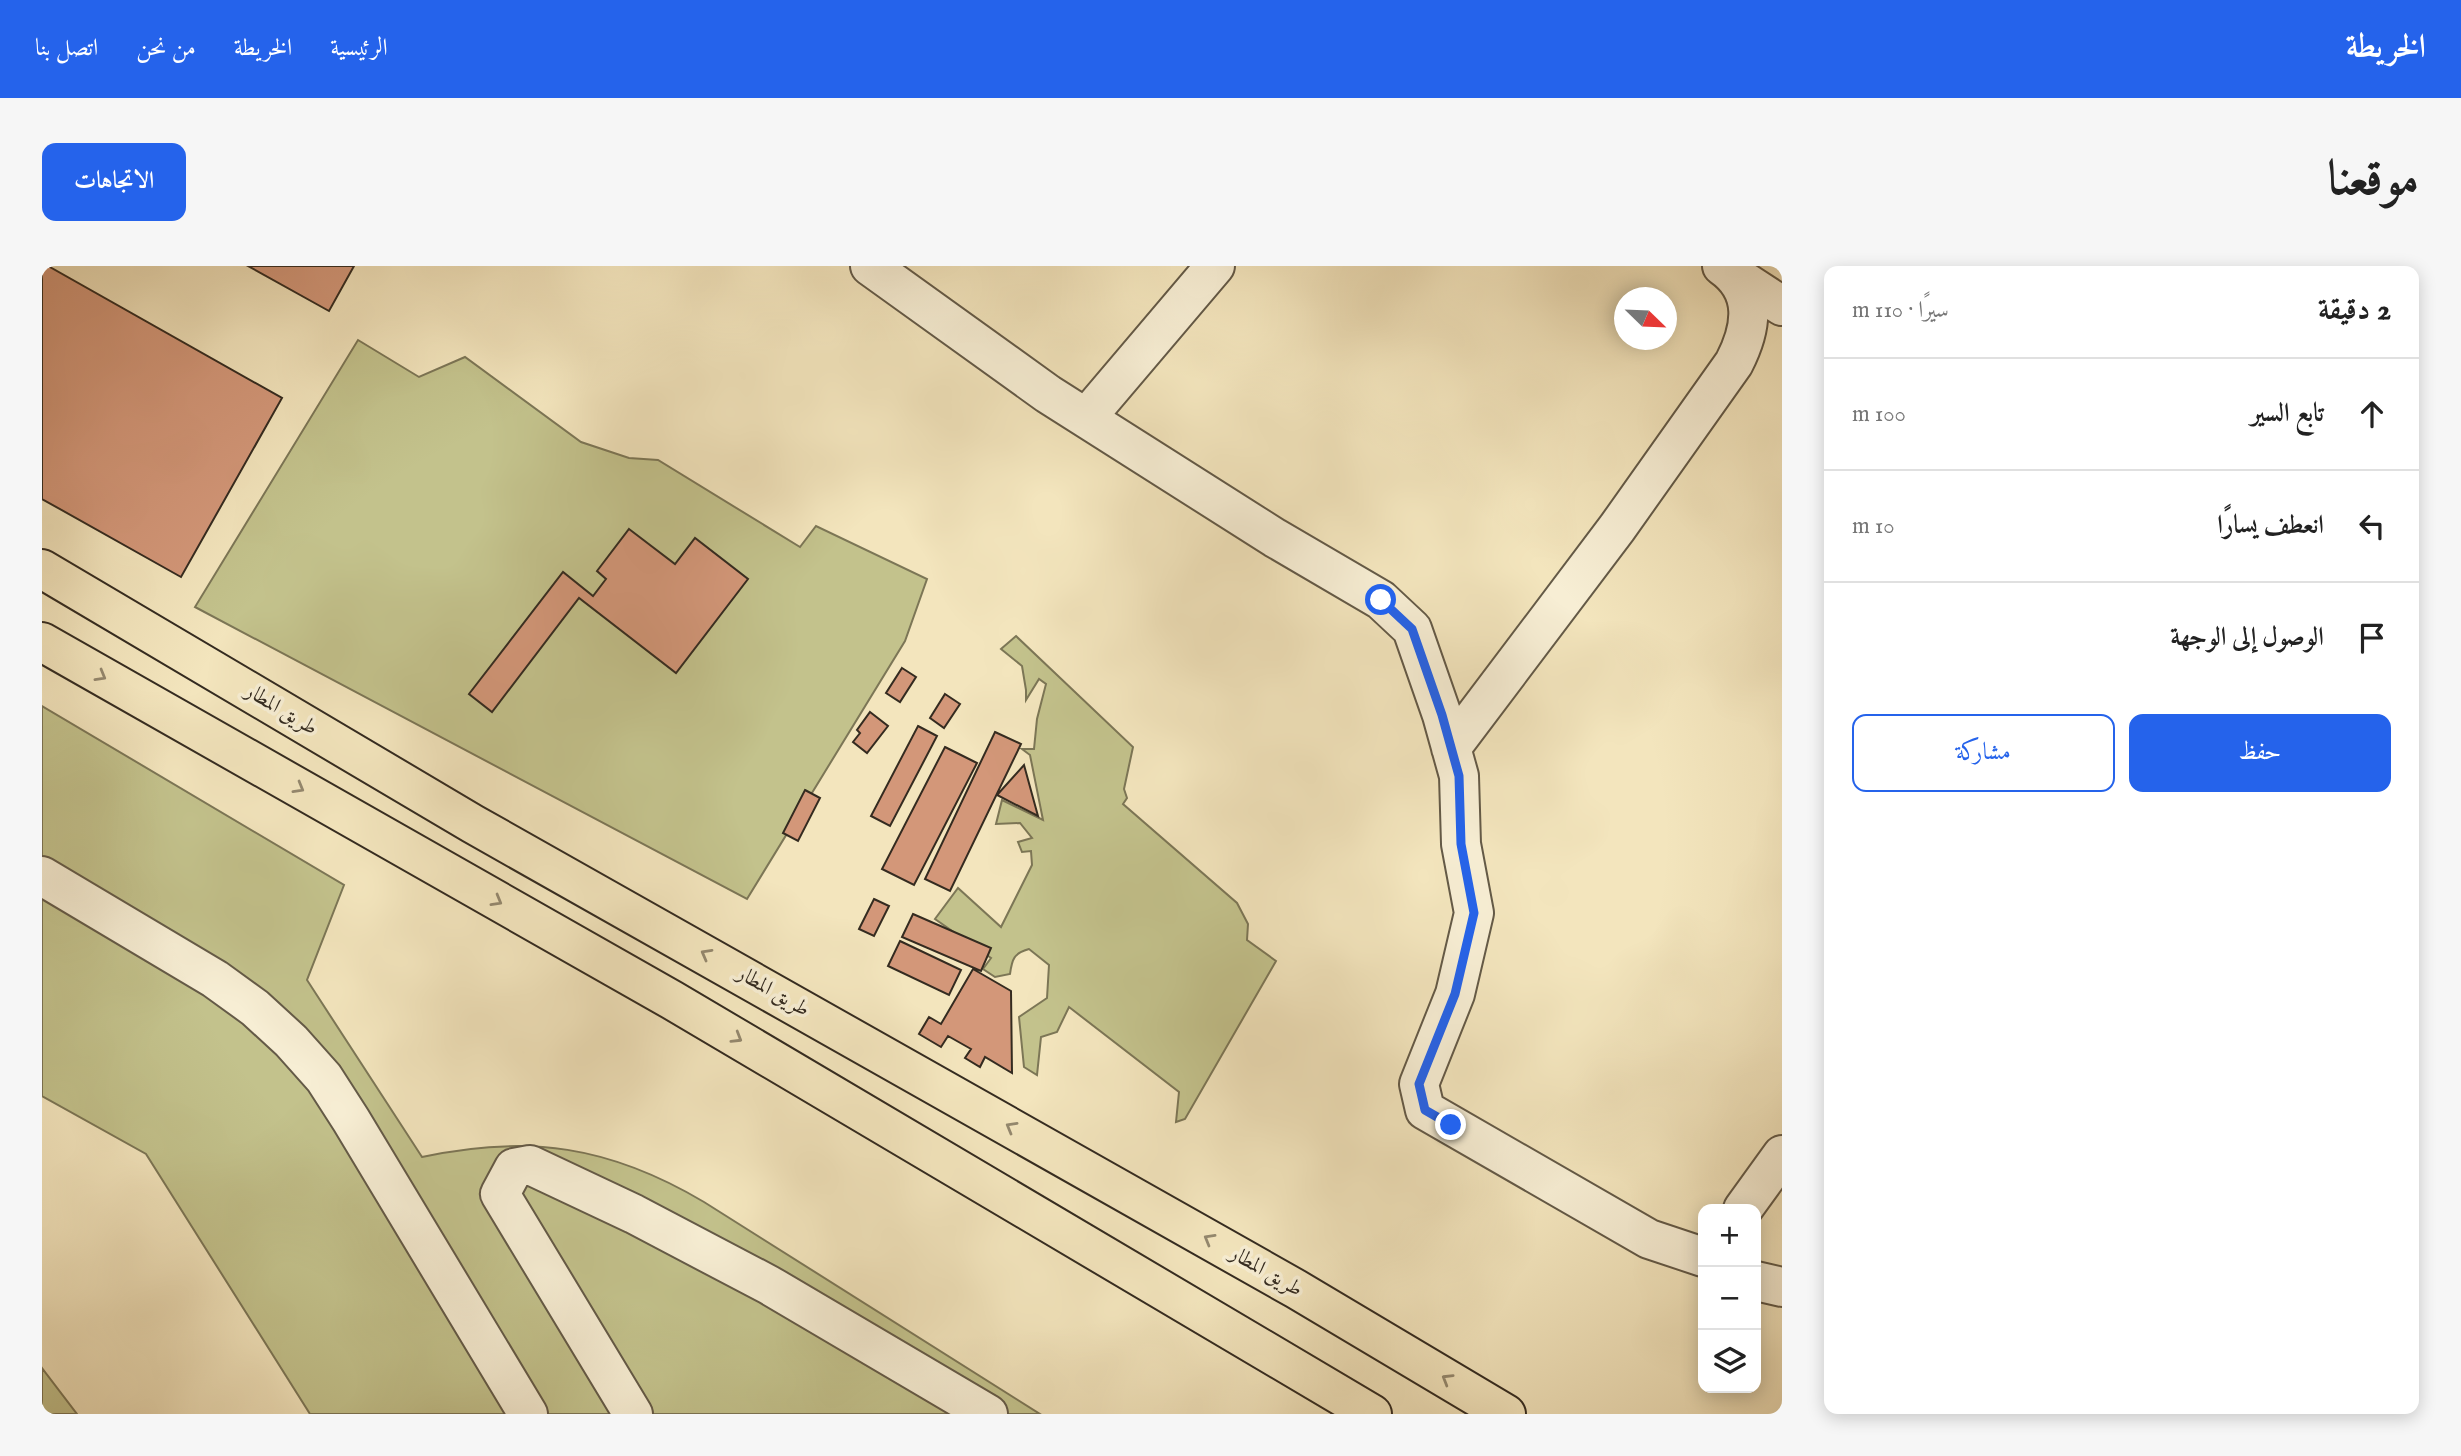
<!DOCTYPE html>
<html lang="ar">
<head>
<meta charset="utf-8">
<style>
	:root { --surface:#fff; --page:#f6f6f6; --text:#222; --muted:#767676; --line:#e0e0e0; --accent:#2563eb }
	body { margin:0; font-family:"IM FELL English",Amiri,serif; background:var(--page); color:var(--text); direction:rtl }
	.controls { position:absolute; right:21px; bottom:21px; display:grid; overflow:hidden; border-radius:14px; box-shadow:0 4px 18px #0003 }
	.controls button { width:63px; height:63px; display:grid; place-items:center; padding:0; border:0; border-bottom:2px solid var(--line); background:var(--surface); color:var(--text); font:35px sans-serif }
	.compass { position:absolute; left:1572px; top:21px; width:63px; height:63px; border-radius:50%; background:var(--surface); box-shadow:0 4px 18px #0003; rotate:113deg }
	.stop { position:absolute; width:21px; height:21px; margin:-16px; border:5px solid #2563eb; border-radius:50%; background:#fff }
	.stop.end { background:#2563eb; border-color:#fff; box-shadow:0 2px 7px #0008 }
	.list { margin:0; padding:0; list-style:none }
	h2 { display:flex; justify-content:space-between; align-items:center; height:91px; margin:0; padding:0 28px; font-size:30px }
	h2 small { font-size:23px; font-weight:400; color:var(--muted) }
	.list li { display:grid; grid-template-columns:46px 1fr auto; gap:21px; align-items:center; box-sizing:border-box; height:112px; padding:0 28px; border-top:2px solid var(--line) }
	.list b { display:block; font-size:26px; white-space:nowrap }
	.list em { font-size:23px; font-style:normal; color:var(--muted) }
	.actions { display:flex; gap:14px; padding:21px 28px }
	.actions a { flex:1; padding:16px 0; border:2px solid var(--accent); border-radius:14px; text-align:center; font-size:24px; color:var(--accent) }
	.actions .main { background:var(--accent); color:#fff }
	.icon { flex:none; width:38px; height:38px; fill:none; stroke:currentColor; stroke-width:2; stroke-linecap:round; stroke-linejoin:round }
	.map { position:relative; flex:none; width:1740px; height:1148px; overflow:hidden; direction:ltr; border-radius:14px }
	header { display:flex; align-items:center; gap:42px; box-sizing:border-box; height:98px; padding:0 35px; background:var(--accent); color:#fff }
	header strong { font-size:33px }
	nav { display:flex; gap:38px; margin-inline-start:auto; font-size:24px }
	.intro { display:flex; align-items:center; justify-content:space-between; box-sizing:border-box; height:168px; padding:0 42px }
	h1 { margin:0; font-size:49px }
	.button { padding:18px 32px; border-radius:14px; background:var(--accent); color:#fff; font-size:24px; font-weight:700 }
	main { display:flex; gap:42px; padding:0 42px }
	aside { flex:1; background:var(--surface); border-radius:14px; box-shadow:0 4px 18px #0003 }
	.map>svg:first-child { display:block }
	.green { fill:#c3c28c; stroke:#7c7656; stroke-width:2 }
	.building { fill:#d39779; stroke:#342b20; stroke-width:2 }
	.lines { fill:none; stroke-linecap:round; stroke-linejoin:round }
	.minor-casing { stroke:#645a47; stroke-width:42 }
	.highway-casing { stroke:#342b20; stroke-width:42 }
	.minor { stroke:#f7eed4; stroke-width:38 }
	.highway { stroke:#f3e5bd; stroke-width:38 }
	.oneway { stroke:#94886e }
	.route { stroke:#2563eb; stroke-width:9 }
	.labels { text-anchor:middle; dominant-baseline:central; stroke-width:7; stroke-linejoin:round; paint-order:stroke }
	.street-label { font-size:21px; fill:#342b20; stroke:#f7eed4 }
</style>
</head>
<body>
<header>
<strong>الخريطة</strong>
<nav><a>الرئيسية</a><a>الخريطة</a><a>من نحن</a><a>اتصل بنا</a></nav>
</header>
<div class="intro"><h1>موقعنا</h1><a class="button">الاتجاهات</a></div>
<main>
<aside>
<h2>2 دقيقة<small>سيرًا · 110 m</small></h2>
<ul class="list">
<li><svg class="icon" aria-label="ahead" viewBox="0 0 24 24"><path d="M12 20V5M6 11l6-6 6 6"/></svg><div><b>تابع السير</b></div><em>100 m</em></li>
<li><svg class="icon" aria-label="left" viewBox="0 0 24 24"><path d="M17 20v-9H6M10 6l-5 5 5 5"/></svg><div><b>انعطف يسارًا</b></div><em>10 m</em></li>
<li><svg class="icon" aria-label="arrive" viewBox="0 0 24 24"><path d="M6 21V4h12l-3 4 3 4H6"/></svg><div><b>الوصول إلى الوجهة</b></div></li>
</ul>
<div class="actions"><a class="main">حفظ</a><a>مشاركة</a></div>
</aside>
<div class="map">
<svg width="1740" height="1148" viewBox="0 0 1740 1148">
	<rect width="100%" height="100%" fill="#f3e5bd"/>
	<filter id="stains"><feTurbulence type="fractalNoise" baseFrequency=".00286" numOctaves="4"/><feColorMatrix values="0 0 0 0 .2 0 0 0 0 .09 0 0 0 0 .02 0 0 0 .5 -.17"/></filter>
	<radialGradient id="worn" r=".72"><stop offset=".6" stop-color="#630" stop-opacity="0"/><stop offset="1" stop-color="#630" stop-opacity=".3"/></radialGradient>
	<path class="green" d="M 316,74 L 377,111 L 423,91 L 539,176 L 587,192 L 616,194 L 758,281 L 774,260 L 885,313 L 863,375 L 705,633 L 153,341 Z
		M 974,370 L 1091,481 L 1082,523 L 1085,532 L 1081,538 L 1195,637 L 1206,658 L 1205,674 L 1234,695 L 1143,853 L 1134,856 L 1137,826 L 1027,741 L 1015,766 L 999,771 L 995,809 L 982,801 L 977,751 L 1005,732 L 1007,699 L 987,683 C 972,687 970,693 968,708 L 953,711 L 941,703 L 949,692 L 893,653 L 916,622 L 959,661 L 990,599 L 989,585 L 980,586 L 976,576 L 990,572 L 978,557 L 954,558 L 960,534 L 1001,554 L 988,489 L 980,483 L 992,483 L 995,453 L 1004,418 L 997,413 L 984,434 L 984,424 L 980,400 L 959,383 Z
		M 0,440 L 302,619 L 265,714 L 380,891 C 486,868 568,880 662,936 L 998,1148 L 268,1148 L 104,888 L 0,830 Z
		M 0,1102 L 35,1148 L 0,1148 Z"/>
	<path class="building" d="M 0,0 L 6,0 L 240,132 L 139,311 L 0,233 Z
		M 206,0 L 312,0 L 287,45 Z
		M 587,263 L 633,298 L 653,272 L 706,313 L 634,407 L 537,332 L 450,446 L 427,428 L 521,306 L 551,330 L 564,313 L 555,305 Z
		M 860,402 L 874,411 L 858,436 L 844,427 Z
		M 903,428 L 918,438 L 902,462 L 888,452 Z
		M 828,446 L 846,460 L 825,487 L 811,476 L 818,467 L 815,464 Z
		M 876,460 L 895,470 L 848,560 L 829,550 Z
		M 953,466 L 979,478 L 908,625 L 883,613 Z
		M 903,481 L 935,497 L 872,619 L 840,603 Z
		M 982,499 L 996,550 L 955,529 Z
		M 763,524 L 778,532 L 756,575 L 741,567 Z
		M 832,633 L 847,640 L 832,670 L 817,663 Z
		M 871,648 L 949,682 L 939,705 L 860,671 Z
		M 858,675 L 919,704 L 907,729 L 846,700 Z
		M 931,703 L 969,725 L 970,807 L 943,791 L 938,801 L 923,792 L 929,783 L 906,770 L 899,781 L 877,768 L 887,751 L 899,758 Z"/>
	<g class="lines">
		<g class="minor-casing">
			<path id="minor" d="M 828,0 L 1006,128 L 1233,272 L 1339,334 L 1370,363 L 1400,449 L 1417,510 L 1419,578 L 1432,647 L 1413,728 L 1377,818 L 1383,844 L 1607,973 L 1661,991
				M 1691,8 L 1740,40
				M 1044,152 L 1173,0
				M 1409,482 L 1575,262 L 1692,97 C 1710,62 1716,25 1680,0
				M 0,610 L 173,713 L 213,742 L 249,775 L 282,812 L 309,854 L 486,1148
				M 1701,943 L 1740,889
				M 1714,1015 L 1740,1021
				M 591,1148 L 458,928 L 472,902 L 488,899 L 592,948 L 727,1019 L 946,1148"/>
		</g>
		<g class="highway-casing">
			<path id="highway" d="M 0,303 L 431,558 L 1254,1023 L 1464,1148
				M 0,376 L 630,734 L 1330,1148"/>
		</g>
		<use href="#minor" class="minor"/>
		<use href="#highway" class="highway"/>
	</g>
	<defs><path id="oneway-chevron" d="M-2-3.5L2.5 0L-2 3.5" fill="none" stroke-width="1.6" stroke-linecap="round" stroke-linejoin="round" transform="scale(1.75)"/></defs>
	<g class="oneway">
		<use href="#oneway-chevron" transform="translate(59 410) rotate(30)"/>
		<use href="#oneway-chevron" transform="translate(257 522) rotate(30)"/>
		<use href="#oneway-chevron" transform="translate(455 635) rotate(30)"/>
		<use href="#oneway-chevron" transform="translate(664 688) rotate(-151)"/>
		<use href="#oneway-chevron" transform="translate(695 772) rotate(31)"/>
		<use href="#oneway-chevron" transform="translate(969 861) rotate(-150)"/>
		<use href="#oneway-chevron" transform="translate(1167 973) rotate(-150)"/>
		<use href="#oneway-chevron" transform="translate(1405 1113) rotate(-149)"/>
	</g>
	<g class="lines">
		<path class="route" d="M 1339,334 L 1370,363 L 1400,449 L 1417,510 L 1419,578 L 1432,647 L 1413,728 L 1377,818 L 1383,844 L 1409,859"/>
	</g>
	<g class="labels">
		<g class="street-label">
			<text transform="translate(239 444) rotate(31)">طريق المطار</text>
			<text transform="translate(731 726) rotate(30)">طريق المطار</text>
			<text transform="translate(1224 1006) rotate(30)">طريق المطار</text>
		</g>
	</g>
	<rect width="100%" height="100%" filter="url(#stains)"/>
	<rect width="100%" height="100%" fill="url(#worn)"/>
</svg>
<div class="controls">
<button>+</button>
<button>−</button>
<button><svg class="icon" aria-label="layers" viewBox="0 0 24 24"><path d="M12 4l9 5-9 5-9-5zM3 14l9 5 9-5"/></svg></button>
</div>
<svg class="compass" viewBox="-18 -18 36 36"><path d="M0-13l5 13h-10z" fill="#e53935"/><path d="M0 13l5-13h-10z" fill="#767676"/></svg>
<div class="stop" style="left:1339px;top:334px"></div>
<div class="stop end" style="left:1409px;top:859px"></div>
</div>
</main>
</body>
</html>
